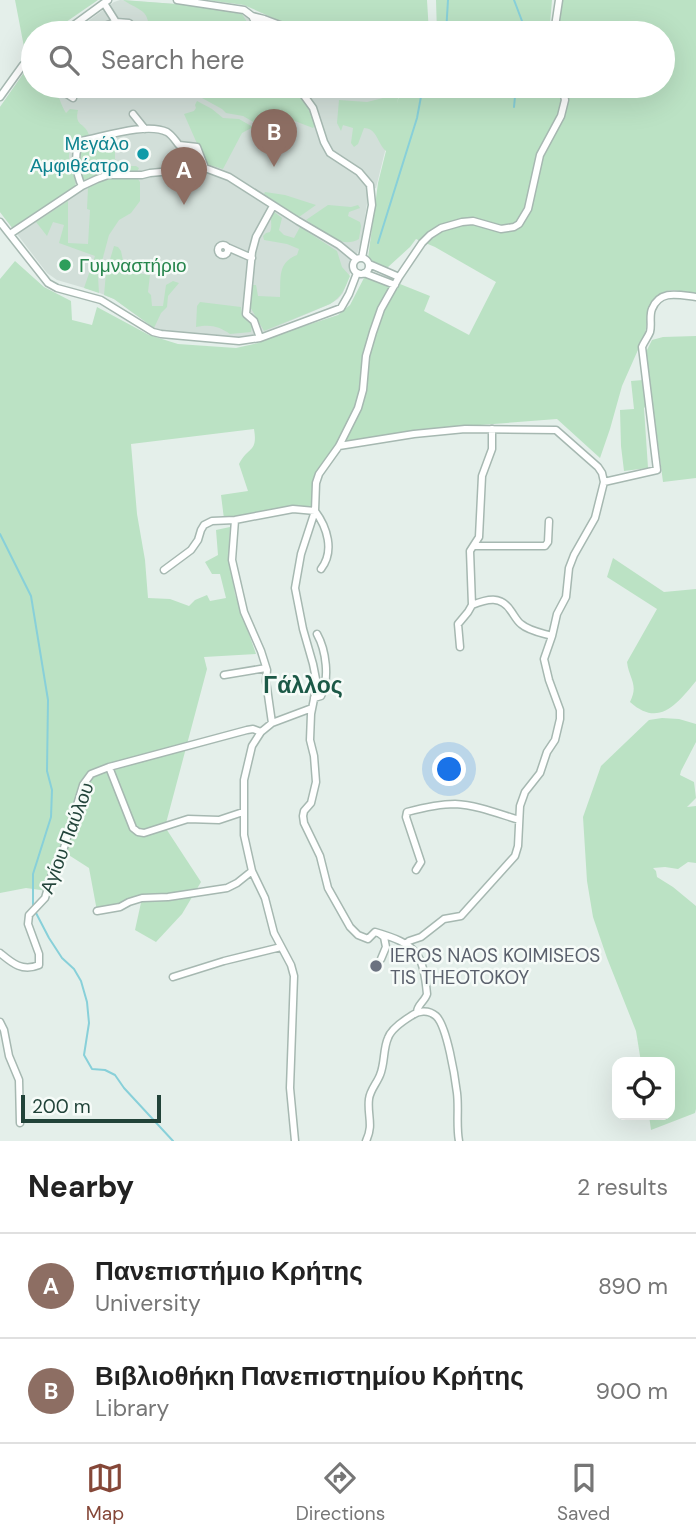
<!DOCTYPE html>
<html lang="en">
<head>
<meta charset="utf-8">
<style>
	:root { --surface:#fff; --page:#f2f2f2; --text:#222; --muted:#767676; --line:#e0e0e0; --accent:#854738 }
	body { margin:0; font-family:"DM Sans",sans-serif; background:var(--page); color:var(--text) }
	.controls { position:absolute; right:21px; bottom:21px; display:grid; overflow:hidden; border-radius:14px; box-shadow:0 7px 28px #0002 }
	.controls button { width:63px; height:63px; display:grid; place-items:center; padding:0; border:0; border-bottom:2px solid var(--line); background:var(--surface); color:var(--text); font:35px sans-serif }
	.scale { position:absolute; left:21px; bottom:18px; width:140px; box-sizing:border-box; padding-left:7px; border:4px solid #214339; border-top:0; font-size:19px; line-height:24px; white-space:nowrap; color:#214339; -webkit-text-stroke:5px #f6fbf8; paint-order:stroke }
	.you { position:absolute; left:450px; top:770px; width:24px; height:24px; margin:-18px; border:5px solid #fff; border-radius:50%; background:#1a73e8; box-shadow:0 0 0 10px #1a73e833 }
	.badge { display:grid; place-items:center; width:46px; height:46px; border-radius:50%; background:var(--accent); color:#fff; font-size:23px; font-weight:700 }
	.pin { position:absolute; translate:-50% -58px; filter:drop-shadow(0 2px 4px #0008) }
	.pin::after { content:''; position:absolute; top:37px; width:24px; height:21px; background:inherit; clip-path:polygon(0 0,100% 0,50% 100%) }
	.list { margin:0; padding:0; list-style:none }
	h2 { display:flex; justify-content:space-between; align-items:center; height:91px; margin:0; padding:0 28px; font-size:30px }
	h2 small { font-size:23px; font-weight:400; color:var(--muted) }
	.list li { display:grid; grid-template-columns:46px 1fr auto; gap:21px; align-items:center; box-sizing:border-box; height:105px; padding:0 28px; border-top:2px solid var(--line) }
	.list b { display:block; font-size:26px; white-space:nowrap }
	.list p { margin:0; font-size:23px; white-space:nowrap; color:var(--muted) }
	.list em { font-size:23px; font-style:normal; color:var(--muted) }
	.icon { flex:none; width:38px; height:38px; fill:none; stroke:currentColor; stroke-width:2; stroke-linecap:round; stroke-linejoin:round }
	.map { position:relative; flex:none; width:696px; height:1141px; overflow:hidden }
	.search { position:absolute; background:var(--surface); box-shadow:0 7px 28px #0002; left:21px; right:21px; top:21px; height:77px; display:flex; align-items:center; gap:18px; box-sizing:border-box; padding:0 24px; border-radius:38px; color:var(--muted); font-size:26px }
	.sheet { height:301px; background:var(--surface) }
	nav { display:flex; justify-content:space-around; align-items:center; box-sizing:border-box; height:98px; border-top:2px solid var(--line); background:var(--surface); font-size:19px; color:var(--muted) }
	nav a { display:grid; justify-items:center; gap:4px }
	nav .on { color:var(--accent) }
	.map>svg:first-child { display:block }
	.built { fill:#d2dfd9 }
	.green { fill:#bbe2c4 }
	.lines { fill:none; stroke-linecap:round; stroke-linejoin:round }
	.stream { stroke:#88d0d9; stroke-width:2 }
	.minor-casing { stroke:#a6b8b1; stroke-width:9 }
	.minor { stroke:#fff; stroke-width:6 }
	.culture-dot { fill:#0f9aa8; stroke:#f6fbf8; stroke-width:2.5 }
	.leisure-dot { fill:#2e9e5b; stroke:#f6fbf8; stroke-width:2.5 }
	.worship-dot { fill:#6b7280; stroke:#f6fbf8; stroke-width:2.5 }
	.labels { text-anchor:middle; dominant-baseline:central; stroke-width:5; stroke-linejoin:round; paint-order:stroke }
	.culture-label { font-size:19px; fill:#0d838f; stroke:#f6fbf8; text-anchor:end }
	.leisure-label { font-size:19px; fill:#27864d; stroke:#f6fbf8; text-anchor:start }
	.street-label { font-size:19px; fill:#214339; stroke:#f6fbf8 }
	.worship-label { font-size:19px; fill:#5b616d; stroke:#f6fbf8; text-anchor:start }
	.quarter-label { font-size:23px; font-weight:bold; fill:#1b5846; stroke:#f6fbf8 }
</style>
</head>
<body>
<div class="map">
<svg width="696" height="1141" viewBox="0 0 696 1141">
	<rect width="100%" height="100%" fill="#e4efea"/>
	<path class="built" d="M 120,0 L 189,5 L 242,14 L 296,33 L 72,33 L 114,2 Z
		M 33,63 L 33,86 L 401,86 L 376,188 L 369,190 L 361,243 L 343,293 L 338,299 L 330,304 L 274,328 L 252,336 L 234,338 L 163,332 L 154,328 L 114,299 L 95,291 L 57,280 L 47,273 L 0,212 L 0,107 L 23,74 Z"/>
	<path class="green" d="M 15,0 L 98,0 L 50,33 L 33,33 L 33,47 L 28,51 L 24,47 Z
		M 123,0 L 189,5 L 242,14 L 254,33 L 149,33 C 149,9 142,12 123,0 Z
		M 207,0 L 427,0 L 429,33 L 313,33 L 282,22 L 244,5 Z
		M 436,0 L 552,0 L 550,24 L 548,33 L 437,33 Z
		M 561,0 L 696,0 L 696,294 L 674,290 L 666,291 L 655,297 L 650,305 L 645,334 L 622,386 L 610,429 L 600,458 L 557,419 L 415,430 L 337,445 L 314,476 L 312,509 L 224,519 L 221,495 L 248,491 L 239,464 C 248,446 258,453 254,429 L 131,444 L 137,514 L 145,560 L 148,598 L 170,599 L 189,606 L 195,600 L 207,595 L 210,601 L 226,598 L 220,574 L 212,574 L 205,562 L 218,555 L 216,530 L 230,527 L 229,555 L 235,594 L 256,654 L 204,657 L 207,669 L 165,827 L 201,882 L 182,914 L 156,942 L 135,930 L 142,898 L 97,911 L 89,868 L 64,852 L 48,891 L 26,888 L 0,893 L 0,279 L 15,261 L 44,287 L 71,301 L 72,320 L 92,325 L 97,307 L 149,335 L 178,344 L 236,348 L 258,343 L 283,333 L 338,315 L 350,305 L 365,276 L 396,290 L 400,284 L 430,296 L 424,311 L 469,335 L 496,282 L 435,247 L 416,239 L 410,247 L 387,268 L 371,263 L 368,258 L 378,183 L 386,151 C 377,143 377,128 364,128 L 358,144 L 354,147 L 351,143 L 353,128 L 343,125 L 341,131 L 337,123 L 339,100 L 367,102 L 399,94 L 397,103 L 402,86 L 663,86 L 663,33 L 558,33 Z
		M 33,63 L 33,86 C 63,86 54,93 66,113 L 70,109 L 78,110 C 74,127 85,122 89,135 L 88,137 L 82,137 L 72,141 C 69,150 68,156 70,165 C 72,174 77,179 75,188 L 13,229 L 0,212 L 0,107 L 23,74 Z
		M 196,86 L 293,86 C 304,97 310,111 315,125 L 313,128 L 287,118 L 276,119 L 269,129 L 262,127 L 243,116 L 226,113 L 222,109 L 202,98 Z
		M 197,101 L 212,109 L 223,118 L 239,119 L 253,127 L 242,133 L 223,169 L 206,164 L 184,114 L 194,111 L 196,108 L 195,105 Z
		M 112,137 L 115,139 L 115,159 C 122,166 127,166 136,166 L 139,168 L 137,172 L 109,172 L 84,180 L 81,178 L 80,148 L 82,144 Z
		M 116,178 L 138,179 L 140,182 L 140,201 L 131,213 L 119,220 L 109,235 L 98,276 L 99,293 L 84,288 L 95,256 L 59,243 L 64,225 L 53,222 L 47,236 L 36,222 L 68,201 L 68,243 L 88,244 L 90,210 L 87,209 L 88,188 L 102,181 Z
		M 265,192 L 285,195 L 316,205 L 299,217 L 264,194 Z
		M 328,205 L 351,207 L 358,205 L 360,208 L 349,212 L 348,216 L 360,222 L 361,226 L 359,239 C 340,250 322,230 306,220 Z
		M 273,211 L 282,218 L 279,230 L 284,235 L 294,238 L 300,227 L 337,251 L 342,267 L 350,276 C 345,288 342,297 330,304 L 264,331 L 249,305 L 252,285 L 256,285 L 258,296 L 280,297 C 281,278 277,263 297,255 L 299,249 L 287,244 L 264,240 L 263,236 L 266,233 L 270,232 C 273,225 269,218 273,211 Z
		M 114,246 L 118,247 L 121,251 L 125,270 L 130,272 L 150,275 L 148,292 L 151,295 L 152,306 L 163,306 L 166,285 L 173,281 L 179,283 L 168,296 L 167,307 L 161,313 L 154,328 L 114,299 L 104,295 L 106,273 Z
		M 200,302 L 241,307 L 242,316 L 252,325 L 251,332 L 230,334 C 219,326 210,324 196,327 L 197,306 Z
		M 696,336 L 696,478 L 663,482 L 646,352 L 652,340 L 663,337 Z
		M 643,380 L 646,406 L 644,408 L 648,468 L 624,471 L 621,446 L 620,410 L 634,409 L 631,381 Z
		M 613,558 L 664,592 L 696,589 L 696,681 C 677,704 659,728 630,702 C 639,684 629,679 627,662 L 657,609 L 607,577 Z
		M 662,718 L 679,719 L 696,724 L 696,742 L 681,771 L 680,775 L 694,782 L 696,798 L 687,807 L 696,806 L 696,863 L 688,862 L 678,869 L 665,867 L 653,868 L 656,871 L 657,877 L 673,887 L 696,906 L 696,1109 L 695,1113 L 651,1130 L 649,1115 L 670,1115 L 670,1062 L 641,1062 L 636,1031 L 607,958 L 593,917 L 587,881 L 583,817 L 601,766 L 649,720 Z"/>
	<g class="lines">
		<path class="stream" d="M 514,0 L 522,21 L 521,33
			M 446,33 L 448,0
			M 514,107 L 516,86
			M 378,243 L 417,118 L 423,86
			M 0,534 L 31,596 L 48,700 L 47,771 L 52,790 L 51,817 L 33,874 L 33,905
			M 36,913 L 49,938 L 62,958 L 74,969 L 81,981 L 87,1002 L 89,1023 L 84,1055 L 92,1069 L 105,1070 L 115,1075 L 124,1088 L 173,1141"/>
		<g class="minor-casing">
			<path id="minor" d="M 177,0 L 244,10 L 252,16 L 261,33
				M 252,16 L 264,19 L 301,33
				M 116,22 L 129,23 L 139,33
				M 63,33 L 108,0
				M 88,33 L 90,31 L 116,22 L 104,3
				M 554,33 L 559,0
				M 61,86 L 59,89 L 73,98
				M 297,86 L 313,108 L 324,142 L 330,153 L 359,172 L 370,185 L 372,205 L 362,258
				M 0,97 L 23,65 L 33,56
				M 133,114 L 145,129
				M 82,186 C 76,174 73,152 81,141 C 103,137 147,122 167,132 C 172,135 175,140 179,145 L 197,147 L 205,168
				M 0,222 L 48,283 L 57,288 L 101,300 L 153,332 L 161,334 L 239,341 L 260,338 L 341,308 L 349,294 L 357,273
				M 10,234 L 82,186 L 97,179 L 108,175 L 142,175 L 150,173 L 205,168 L 229,177 L 298,221 L 339,245 L 356,259
				M218 250a5 5 0 1 1 10 0a5 5 0 1 1-10 0Z
				M 227,247 L 252,258
				M353 266a8 8 0 1 1 16 0a8 8 0 1 1-16 0Z
				M 369,264 L 399,277
				M 364,273 L 395,285
				M 260,338 L 254,321 L 246,314 L 252,252 L 256,237 L 273,206
				M 339,446 L 414,434 L 465,429 L 556,430 L 598,467 L 602,473 L 604,482 L 595,518 L 574,555 L 569,568 L 566,597 L 557,614 L 552,636 C 542,633 529,631 521,624 C 517,621 514,615 511,611 C 501,595 487,599 472,605
				M 604,482 L 657,470 L 642,347 C 644,342 648,337 650,332 C 652,325 649,316 652,309 C 660,289 679,295 696,297
				M 235,520 L 232,560 L 244,612 L 261,651 L 267,670 L 266,681 L 272,723
				M 474,546 L 545,546 L 548,542 L 549,521
				M 164,570 L 191,550 L 198,540 L 201,530 L 204,525 L 212,521 L 235,520 L 293,509 L 315,511 C 327,527 335,551 321,569
				M 460,647 L 458,624 L 468,612 L 472,605 L 470,551 L 479,537 L 482,476 L 492,449 L 492,429
				M 224,675 L 266,668
				M 314,698 L 321,696 C 330,679 326,650 317,634
				M 109,767 L 247,730 L 253,729 L 261,732
				M 416,870 L 421,862 L 406,817 L 407,812 C 422,808 439,804 455,804 C 477,805 499,814 519,820
				M 97,911 L 120,907 L 129,902 L 142,898 L 168,897 L 227,888 L 237,883 L 252,871
				M 380,934 L 384,937 L 386,947 L 381,959
				M 406,944 L 409,941 L 421,937 L 444,919 L 461,916 L 515,856 L 518,846 L 520,806 L 525,792 L 540,773 L 547,752 L 555,740 L 560,719 L 560,710 L 549,680 L 544,659 L 552,636
				M 0,953 C 12,963 22,972 39,965 L 39,954 L 28,924 L 29,915 L 45,898 L 53,871 L 63,851 L 83,785 L 91,774 L 109,767 L 133,828 L 138,832 L 144,833 L 188,819 L 219,820 L 243,812
				M 173,977 L 224,961 L 281,947
				M 417,1012 C 417,1005 425,1001 427,994 C 423,952 416,944 375,932 L 368,939 L 358,935 L 350,927 L 328,888 L 320,856 L 304,823 L 303,816 L 304,811 L 311,803 L 316,782 L 314,756 L 310,740 L 311,714 L 315,694 L 316,679 L 313,664 L 303,629 L 295,588 L 301,554 L 315,511 L 316,483 L 319,474 L 339,446 L 358,408 L 363,390 L 366,356 L 373,332 L 381,309 L 399,277 L 422,243 L 430,235 L 441,228 L 462,222 L 473,221 L 501,229 L 514,227 L 519,224 L 528,209 L 540,155 L 561,116 L 565,100 L 562,86
				M 0,1022 L 4,1030 L 9,1056 L 19,1080 L 20,1123
				M 295,1141 L 290,1088 L 294,976 L 291,965 L 274,933 L 265,898 L 252,871 L 244,835 L 244,780 L 252,746 L 261,732 L 272,723 L 312,708
				M 366,1141 C 374,1125 367,1115 369,1099 C 370,1090 377,1083 380,1075 C 385,1063 383,1049 388,1038 C 391,1029 403,1021 411,1016 C 418,1011 428,1009 436,1016 C 447,1026 455,1077 457,1093 C 459,1109 456,1125 459,1141"/>
		</g>
		<use href="#minor" class="minor"/>
	</g>
	<circle class="culture-dot" cx="143" cy="154" r="7"/>
	<circle class="leisure-dot" cx="65" cy="265" r="7"/>
	<circle class="worship-dot" cx="376" cy="966" r="7"/>
	<g class="labels">
		<g class="culture-label">
			<text x="129" y="143">Μεγάλο<tspan x="129" dy="22">Αμφιθέατρο</tspan></text>
		</g>
		<g class="leisure-label">
			<text x="79" y="265">Γυμναστήριο</text>
		</g>
		<g class="street-label">
			<text transform="translate(67 838) rotate(-69)">Αγίου Παύλου</text>
		</g>
		<g class="worship-label">
			<text x="390" y="955">IEROS NAOS KOIMISEOS<tspan x="390" dy="22">TIS THEOTOKOY</tspan></text>
		</g>
		<g class="quarter-label">
			<text x="303" y="685">Γάλλος</text>
		</g>
	</g>
</svg>
<div class="controls">
<button><svg class="icon" aria-label="locate" viewBox="0 0 24 24"><circle cx="12" cy="12" r="6"/><path d="M12 2v4M12 18v4M2 12h4M18 12h4"/></svg></button>
</div>
<div class="scale">200 m</div>
<div class="you"></div>
<div class="pin badge" style="left:184px;top:205px;background:#8d6e63">A</div>
<div class="pin badge" style="left:274px;top:167px;background:#8d6e63">B</div>
<div class="search"><svg class="icon" aria-label="search" viewBox="0 0 24 24"><circle cx="10" cy="10" r="6"/><path d="M15 15l6 6"/></svg>Search here</div>
</div>
<section class="sheet">
<h2>Nearby<small>2 results</small></h2>
<ul class="list">
<li><span class="badge" style="background:#8d6e63">A</span><div><b>Πανεπιστήμιο Κρήτης</b><p>University</p></div><em>890 m</em></li>
<li><span class="badge" style="background:#8d6e63">B</span><div><b>Βιβλιοθήκη Πανεπιστημίου Κρήτης</b><p>Library</p></div><em>900 m</em></li>
</ul>
</section>
<nav>
<a class="on"><svg class="icon" aria-label="map" viewBox="0 0 24 24"><path d="M3 6l6-2 6 2 6-2v14l-6 2-6-2-6 2zM9 4v14M15 6v14"/></svg>Map</a>
<a><svg class="icon" aria-label="directions" viewBox="0 0 24 24"><path d="M12 3l9 9-9 9-9-9zM9 14v-3h6M13 9l2 2-2 2"/></svg>Directions</a>
<a><svg class="icon" aria-label="saved" viewBox="0 0 24 24"><path d="M7 4h10v16l-5-4-5 4z"/></svg>Saved</a>
</nav>
</body>
</html>
